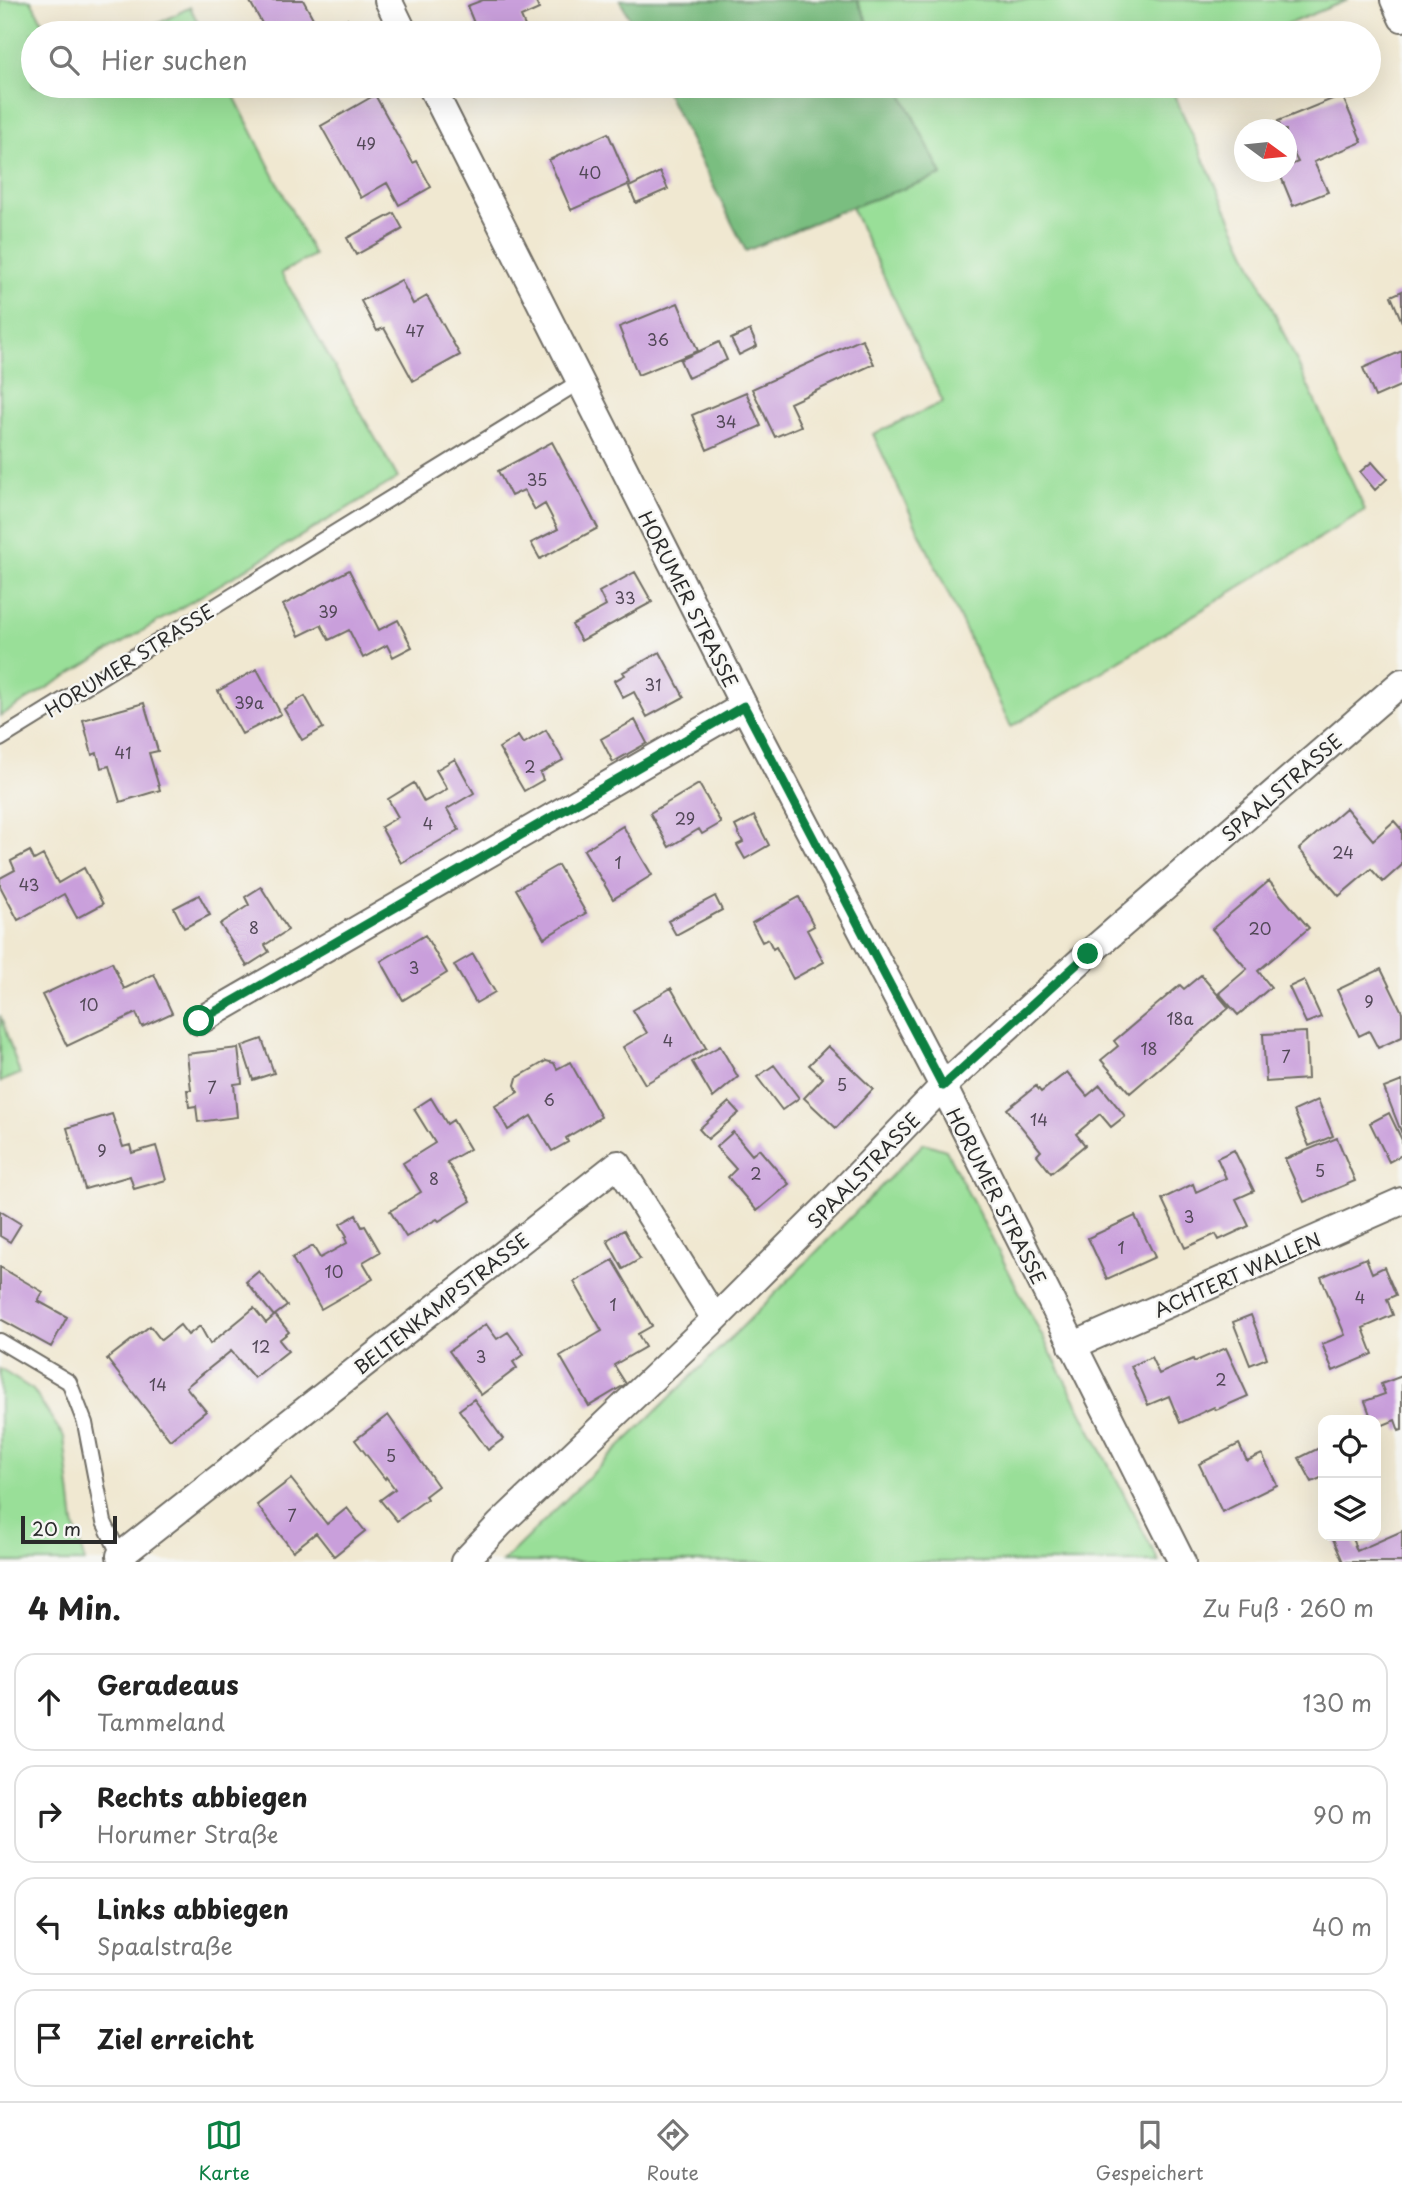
<!DOCTYPE html>
<html lang="de">
<head>
<meta charset="utf-8">
<style>
	:root { --surface:#fff; --page:#f2f2f2; --text:#222; --muted:#767676; --line:#e0e0e0; --accent:#0b8043 }
	body { margin:0; font-family:"Playpen Sans",sans-serif; background:var(--page); color:var(--text) }
	.controls { position:absolute; right:21px; bottom:21px; display:grid; overflow:hidden; border-radius:14px; box-shadow:0 7px 28px #0002 }
	.controls button { width:63px; height:63px; display:grid; place-items:center; padding:0; border:0; border-bottom:2px solid var(--line); background:var(--surface); color:var(--text); font:35px sans-serif }
	.compass { position:absolute; left:1234px; top:119px; width:63px; height:63px; border-radius:50%; background:var(--surface); box-shadow:0 7px 28px #0002; rotate:105deg }
	.scale { position:absolute; left:21px; bottom:18px; width:96px; box-sizing:border-box; padding-left:7px; border:4px solid #2b2b2b; border-top:0; font-size:19px; line-height:24px; white-space:nowrap; color:#2b2b2b; -webkit-text-stroke:5px #f6f6f2; paint-order:stroke }
	.stop { position:absolute; width:21px; height:21px; margin:-16px; border:5px solid #0b8043; border-radius:50%; background:#fff }
	.stop.end { background:#0b8043; border-color:#fff; box-shadow:0 2px 7px #0008 }
	.list { margin:0; padding:0; list-style:none }
	h2 { display:flex; justify-content:space-between; align-items:center; height:91px; margin:0; padding:0 28px; font-size:30px }
	h2 small { font-size:23px; font-weight:400; color:var(--muted) }
	.list li { display:grid; grid-template-columns:46px 1fr auto; gap:21px; align-items:center; box-sizing:border-box; height:98px; margin:0 14px 14px; padding:0 14px; border:2px solid var(--line); border-radius:21px }
	.list b { display:block; font-size:26px; white-space:nowrap }
	.list p { margin:0; font-size:23px; white-space:nowrap; color:var(--muted) }
	.list em { font-size:23px; font-style:normal; color:var(--muted) }
	.icon { flex:none; width:38px; height:38px; fill:none; stroke:currentColor; stroke-width:2; stroke-linecap:round; stroke-linejoin:round }
	.map { position:relative; flex:none; width:1402px; height:1562px; overflow:hidden }
	.search { position:absolute; background:var(--surface); box-shadow:0 7px 28px #0002; left:21px; right:21px; top:21px; height:77px; display:flex; align-items:center; gap:18px; box-sizing:border-box; padding:0 24px; border-radius:38px; color:var(--muted); font-size:26px }
	.sheet { height:539px; background:var(--surface) }
	nav { display:flex; justify-content:space-around; align-items:center; box-sizing:border-box; height:98px; border-top:2px solid var(--line); background:var(--surface); font-size:19px; color:var(--muted) }
	nav a { display:grid; justify-items:center; gap:4px }
	nav .on { color:var(--accent) }
	.map>svg:first-child { display:block }
	.green { fill:#99df98; stroke:#628562; stroke-width:2 }
	.forest { fill:#7abe80; stroke:#527456; stroke-width:2 }
	.building { fill:#c99fdb }
	.lines { fill:none; stroke-linecap:round; stroke-linejoin:round }
	.service-casing { stroke:#706d65; stroke-width:18 }
	.minor-casing { stroke:#706d65; stroke-width:30 }
	.service { stroke:#fff; stroke-width:14 }
	.minor { stroke:#fff; stroke-width:26 }
	.route { stroke:#0b8043; stroke-width:9 }
	.labels { text-anchor:middle; dominant-baseline:central; stroke-width:5; stroke-linejoin:round; paint-order:stroke }
	.number-label { font-size:16px; fill:#524857 }
	.street-label { font-size:19px; fill:#2b2b2b; stroke:#f6f6f2 }
</style>
</head>
<body>
<div class="map">
<svg width="1402" height="1562" viewBox="0 0 1402 1562">
	<rect width="100%" height="100%" fill="#f6f6f2"/>
	<filter id="ink" filterUnits="userSpaceOnUse"><feTurbulence type="fractalNoise" baseFrequency=".0143" numOctaves="2"/><feDisplacementMap in="SourceGraphic" scale="14" xChannelSelector="R" yChannelSelector="G"/><feConvolveMatrix kernelMatrix="1 2 1 2 8 2 1 2 1" color-interpolation-filters="sRGB"/></filter>
	<filter id="wash" filterUnits="userSpaceOnUse"><feTurbulence type="fractalNoise" baseFrequency=".00686" numOctaves="4" result="noise"/><feDisplacementMap in="SourceGraphic" scale="28" xChannelSelector="R" yChannelSelector="G"/><feGaussianBlur stdDeviation="1.57" result="paint"/><feColorMatrix in="noise" values="0 0 0 0 0 0 0 0 0 0 0 0 0 0 0 0 0 1.4 0 .05"/><feComposite in="paint" operator="in"/></filter>
	<g filter="url(#wash)">
		<rect width="100%" height="100%" fill="#f0e8d1"/>
		<path class="green" d="M 0,0 L 31,0 L 48,33 L 33,33 L 33,86 L 229,86 L 314,255 L 281,273 L 398,478 L 0,716 Z
			M 857,0 L 1348,0 L 1265,33 L 873,33 Z
			M 190,7 L 203,33 L 140,33 Z
			M 898,86 L 1170,86 L 1365,510 L 1011,727 L 873,434 L 943,402 L 851,207 L 942,175 Z
			M 0,1015 L 20,1074 L 0,1082 Z
			M 924,1143 L 946,1150 L 1159,1562 L 502,1562 L 746,1323 Z
			M 0,1369 L 33,1390 L 64,1437 L 74,1524 L 85,1562 L 0,1562 Z"/>
		<path class="forest" d="M 620,0 L 857,0 L 873,33 L 637,33 Z
			M 663,86 L 898,86 L 942,175 L 843,210 L 746,251 Z"/>
		<g id="blocks">
			<path class="building" d="M 249,0 L 303,0 L 320,31 L 315,33 L 248,33 L 263,25 Z
				M 483,0 L 535,0 L 539,9 L 521,17 L 528,33 L 478,33 L 467,6 Z
				M 347,19 L 355,33 L 322,33 Z
				M 375,95 L 413,163 L 417,161 L 431,187 L 399,205 L 387,183 L 361,198 L 321,126 Z
				M 1342,95 L 1362,142 L 1314,162 L 1328,192 L 1293,206 L 1279,172 L 1286,172 L 1286,167 L 1298,162 L 1286,139 L 1286,130 L 1282,130 L 1278,121 Z
				M 608,133 L 630,184 L 571,210 L 549,160 Z
				M 660,172 L 668,189 L 636,203 L 629,187 Z
				M 394,213 L 403,229 L 356,255 L 347,238 Z
				M 401,280 L 413,304 L 427,296 L 460,355 L 413,381 L 384,328 L 377,331 L 361,301 Z
				M 1402,291 L 1402,322 L 1391,296 Z
				M 678,303 L 698,351 L 638,375 L 619,327 Z
				M 750,330 L 757,346 L 739,355 L 731,339 Z
				M 862,339 L 874,364 L 790,403 L 801,426 L 775,437 L 752,389 Z
				M 719,342 L 727,360 L 688,378 L 680,360 Z
				M 1402,351 L 1402,385 L 1375,397 L 1363,368 Z
				M 746,392 L 761,426 L 707,450 L 692,415 Z
				M 552,442 L 598,528 L 540,559 L 531,543 L 558,529 L 545,504 L 535,510 L 524,490 L 511,496 L 498,471 Z
				M 1372,462 L 1387,479 L 1375,490 L 1360,472 Z
				M 349,570 L 379,630 L 398,620 L 412,647 L 393,657 L 387,645 L 363,658 L 349,630 L 329,640 L 321,625 L 299,636 L 283,605 Z
				M 635,572 L 652,602 L 581,641 L 572,625 L 606,606 L 599,592 Z
				M 660,652 L 684,697 L 647,717 L 634,692 L 623,698 L 614,681 L 625,675 L 623,672 Z
				M 257,669 L 281,714 L 242,734 L 218,691 Z
				M 305,696 L 323,728 L 302,740 L 284,709 Z
				M 144,703 L 158,751 L 149,753 L 160,790 L 120,802 L 109,766 L 101,768 L 97,753 L 92,755 L 83,720 Z
				M 635,720 L 647,743 L 613,762 L 601,739 Z
				M 546,730 L 563,760 L 540,773 L 543,780 L 524,791 L 499,748 L 518,736 L 523,744 Z
				M 455,759 L 474,793 L 447,809 L 459,830 L 401,863 L 381,827 L 398,817 L 388,799 L 414,783 L 424,802 L 439,794 L 447,789 L 436,770 Z
				M 699,784 L 721,823 L 702,834 L 699,829 L 669,847 L 650,813 Z
				M 1346,808 L 1373,840 L 1394,821 L 1402,830 L 1402,865 L 1383,882 L 1371,869 L 1339,896 L 1299,849 Z
				M 754,816 L 769,845 L 745,859 L 737,845 L 743,842 L 735,826 Z
				M 623,826 L 652,875 L 613,899 L 584,850 Z
				M 30,851 L 34,860 L 43,855 L 58,883 L 84,868 L 103,904 L 77,918 L 64,894 L 18,920 L 0,886 L 0,878 L 15,870 L 11,861 Z
				M 558,865 L 586,913 L 544,938 L 516,889 Z
				M 1269,881 L 1309,928 L 1258,971 L 1271,987 L 1238,1015 L 1219,993 L 1247,969 L 1212,929 Z
				M 261,887 L 288,930 L 265,945 L 269,952 L 247,966 L 220,924 L 249,905 L 245,897 Z
				M 199,895 L 210,915 L 184,928 L 174,908 Z
				M 715,896 L 722,910 L 676,935 L 668,921 Z
				M 799,897 L 814,926 L 807,930 L 824,962 L 793,979 L 776,947 L 773,949 L 768,939 L 762,942 L 752,923 Z
				M 425,935 L 447,973 L 403,1000 L 381,961 Z
				M 473,954 L 495,992 L 476,1003 L 454,965 Z
				M 112,962 L 124,989 L 154,974 L 172,1013 L 142,1027 L 136,1013 L 67,1046 L 42,995 Z
				M 1381,969 L 1402,1012 L 1402,1037 L 1378,1048 L 1369,1031 L 1359,1036 L 1337,990 Z
				M 1201,975 L 1229,1008 L 1130,1093 L 1101,1060 L 1118,1046 L 1114,1041 L 1180,985 L 1184,989 Z
				M 1304,980 L 1321,1017 L 1306,1023 L 1289,987 Z
				M 671,988 L 706,1048 L 645,1084 L 623,1047 L 647,1033 L 633,1010 Z
				M 1306,1032 L 1308,1079 L 1266,1082 L 1263,1034 Z
				M 262,1039 L 274,1073 L 253,1080 L 242,1046 Z
				M 720,1046 L 738,1077 L 713,1098 L 692,1062 Z
				M 828,1046 L 873,1089 L 836,1128 L 804,1098 L 823,1078 L 809,1065 Z
				M 238,1048 L 242,1083 L 234,1084 L 237,1117 L 198,1122 L 196,1106 L 189,1107 L 187,1090 L 191,1090 L 187,1054 Z
				M 546,1061 L 554,1063 L 557,1069 L 570,1062 L 601,1117 L 566,1138 L 568,1142 L 552,1151 L 531,1116 L 508,1130 L 495,1106 L 518,1092 L 515,1085 L 517,1078 Z
				M 774,1065 L 799,1098 L 782,1110 L 757,1077 Z
				M 1067,1072 L 1087,1096 L 1100,1085 L 1125,1116 L 1111,1127 L 1100,1114 L 1076,1134 L 1085,1145 L 1051,1173 L 1037,1155 L 1041,1151 L 1007,1109 L 1036,1086 L 1041,1092 Z
				M 1402,1081 L 1402,1134 L 1384,1088 Z
				M 431,1098 L 447,1124 L 453,1120 L 470,1149 L 447,1162 L 471,1201 L 439,1221 L 437,1219 L 406,1237 L 390,1211 L 421,1192 L 403,1163 L 435,1143 L 414,1109 Z
				M 1318,1100 L 1333,1136 L 1309,1146 L 1294,1111 Z
				M 729,1102 L 739,1113 L 708,1139 L 699,1129 Z
				M 1389,1113 L 1402,1140 L 1402,1155 L 1389,1162 L 1370,1123 Z
				M 112,1114 L 123,1147 L 130,1145 L 132,1153 L 156,1146 L 166,1180 L 134,1189 L 130,1176 L 85,1189 L 67,1128 Z
				M 733,1132 L 752,1155 L 759,1149 L 789,1184 L 757,1211 L 728,1177 L 736,1169 L 716,1147 Z
				M 1337,1138 L 1355,1181 L 1304,1202 L 1285,1159 Z
				M 1234,1150 L 1254,1191 L 1236,1199 L 1249,1226 L 1219,1240 L 1216,1234 L 1185,1248 L 1162,1199 L 1193,1184 L 1196,1192 L 1226,1178 L 1217,1158 Z
				M 0,1211 L 21,1224 L 10,1242 L 0,1236 Z
				M 356,1215 L 362,1227 L 365,1226 L 380,1252 L 363,1262 L 373,1279 L 321,1309 L 292,1258 L 313,1246 L 320,1258 L 347,1243 L 345,1238 L 347,1236 L 340,1224 Z
				M 1135,1216 L 1155,1257 L 1107,1279 L 1088,1238 Z
				M 624,1230 L 640,1259 L 623,1269 L 607,1240 Z
				M 1366,1258 L 1372,1273 L 1384,1267 L 1396,1295 L 1387,1299 L 1393,1315 L 1363,1328 L 1373,1354 L 1333,1371 L 1322,1344 L 1345,1335 L 1321,1277 Z
				M 613,1260 L 652,1326 L 638,1334 L 645,1347 L 614,1365 L 626,1384 L 589,1406 L 560,1356 L 602,1331 L 574,1282 Z
				M 0,1267 L 43,1292 L 38,1301 L 67,1317 L 51,1347 L 0,1319 Z
				M 259,1271 L 287,1306 L 275,1315 L 289,1332 L 279,1340 L 288,1351 L 254,1378 L 231,1351 L 186,1387 L 206,1411 L 170,1440 L 107,1359 L 150,1326 L 161,1340 L 180,1325 L 188,1335 L 200,1326 L 210,1344 L 254,1308 L 266,1323 L 274,1316 L 246,1282 Z
				M 1251,1315 L 1267,1358 L 1250,1365 L 1233,1322 Z
				M 486,1324 L 497,1339 L 508,1332 L 524,1354 L 513,1362 L 517,1368 L 481,1395 L 449,1351 Z
				M 1226,1348 L 1248,1396 L 1216,1410 L 1214,1407 L 1180,1423 L 1169,1396 L 1148,1405 L 1131,1366 L 1151,1357 L 1159,1374 L 1193,1359 L 1194,1362 Z
				M 1402,1376 L 1402,1430 L 1399,1431 L 1395,1420 L 1376,1428 L 1376,1420 L 1372,1420 L 1365,1401 L 1385,1394 L 1381,1384 Z
				M 474,1399 L 503,1439 L 488,1450 L 459,1410 Z
				M 388,1415 L 438,1486 L 425,1496 L 427,1499 L 397,1521 L 380,1500 L 395,1489 L 386,1477 L 385,1479 L 355,1440 Z
				M 1239,1444 L 1247,1461 L 1262,1454 L 1277,1485 L 1222,1512 L 1199,1464 Z
				M 1323,1446 L 1323,1477 L 1312,1482 L 1299,1458 Z
				M 291,1479 L 327,1524 L 347,1508 L 365,1531 L 334,1556 L 316,1533 L 293,1551 L 257,1505 Z
				M 1402,1531 L 1402,1562 L 1343,1562 L 1333,1539 L 1339,1536 L 1351,1536 L 1357,1551 Z"/>
		</g>
	</g>
	<g filter="url(#ink)">
		<use href="#blocks" fill-opacity="0" stroke="#706d65" stroke-width="2"/>
		<g class="lines">
			<g class="service-casing">
				<path id="service" d="M 0,739 L 579,382
					M 0,1341 L 69,1382 L 85,1423 L 104,1522 L 120,1556"/>
			</g>
			<g class="minor-casing">
				<path id="minor" d="M 388,0 L 404,33
					M 1394,0 L 1402,18
					M 431,86 L 744,706 L 943,1086 L 1182,1562
					M 199,1021 L 744,706
					M 1072,1346 L 1402,1201
					M 124,1562 L 120,1556 L 618,1164 L 715,1319
					M 464,1562 L 500,1524 L 715,1319 L 831,1203 L 943,1086 L 1088,954 L 1402,682"/>
			</g>
			<use href="#service" class="service"/>
			<use href="#minor" class="minor"/>
		</g>
	</g>
	<g class="lines" filter="url(#ink)">
		<path class="route" d="M 199,1021 L 744,706 L 943,1086 L 1088,954"/>
	</g>
	<g class="labels">
		<g class="number-label">
			<text x="366" y="143">49</text>
			<text x="590" y="172">40</text>
			<text x="415" y="330">47</text>
			<text x="658" y="339">36</text>
			<text x="726" y="421">34</text>
			<text x="537" y="479">35</text>
			<text x="625" y="597">33</text>
			<text x="328" y="611">39</text>
			<text x="653" y="684">31</text>
			<text x="249" y="702">39a</text>
			<text x="123" y="752">41</text>
			<text x="530" y="766">2</text>
			<text x="685" y="818">29</text>
			<text x="428" y="823">4</text>
			<text x="1343" y="852">24</text>
			<text x="618" y="862">1</text>
			<text x="29" y="884">43</text>
			<text x="254" y="927">8</text>
			<text x="1260" y="928">20</text>
			<text x="414" y="967">3</text>
			<text x="1369" y="1001">9</text>
			<text x="89" y="1004">10</text>
			<text x="1180" y="1018">18a</text>
			<text x="668" y="1040">4</text>
			<text x="1149" y="1048">18</text>
			<text x="1286" y="1056">7</text>
			<text x="842" y="1084">5</text>
			<text x="212" y="1087">7</text>
			<text x="549" y="1099">6</text>
			<text x="1039" y="1119">14</text>
			<text x="102" y="1150">9</text>
			<text x="1320" y="1170">5</text>
			<text x="756" y="1173">2</text>
			<text x="434" y="1178">8</text>
			<text x="1189" y="1216">3</text>
			<text x="1121" y="1247">1</text>
			<text x="334" y="1271">10</text>
			<text x="1360" y="1297">4</text>
			<text x="613" y="1304">1</text>
			<text x="261" y="1346">12</text>
			<text x="481" y="1356">3</text>
			<text x="1221" y="1379">2</text>
			<text x="158" y="1384">14</text>
			<text x="391" y="1455">5</text>
			<text x="292" y="1515">7</text>
		</g>
		<g class="street-label">
			<text transform="translate(689 599) rotate(63)">HORUMER STRASSE</text>
			<text transform="translate(129 660) rotate(-32)">HORUMER STRASSE</text>
			<text transform="translate(1281 787) rotate(-41)">SPAALSTRASSE</text>
			<text transform="translate(863 1170) rotate(-46)">SPAALSTRASSE</text>
			<text transform="translate(997 1196) rotate(63)">HORUMER STRASSE</text>
			<text transform="translate(1237 1274) rotate(-24)">ACHTERT WALLEN</text>
			<text transform="translate(441 1303) rotate(-38)">BELTENKAMPSTRASSE</text>
		</g>
	</g>
</svg>
<div class="controls">
<button><svg class="icon" aria-label="locate" viewBox="0 0 24 24"><circle cx="12" cy="12" r="6"/><path d="M12 2v4M12 18v4M2 12h4M18 12h4"/></svg></button>
<button><svg class="icon" aria-label="layers" viewBox="0 0 24 24"><path d="M12 4l9 5-9 5-9-5zM3 14l9 5 9-5"/></svg></button>
</div>
<svg class="compass" viewBox="-18 -18 36 36"><path d="M0-13l5 13h-10z" fill="#e53935"/><path d="M0 13l5-13h-10z" fill="#767676"/></svg>
<div class="scale">20 m</div>
<div class="stop" style="left:199px;top:1021px"></div>
<div class="stop end" style="left:1088px;top:954px"></div>
<div class="search"><svg class="icon" aria-label="search" viewBox="0 0 24 24"><circle cx="10" cy="10" r="6"/><path d="M15 15l6 6"/></svg>Hier suchen</div>
</div>
<section class="sheet">
<h2>4 Min.<small>Zu Fuß · 260 m</small></h2>
<ul class="list">
<li><svg class="icon" aria-label="ahead" viewBox="0 0 24 24"><path d="M12 20V5M6 11l6-6 6 6"/></svg><div><b>Geradeaus</b><p>Tammeland</p></div><em>130 m</em></li>
<li><svg class="icon" aria-label="right" viewBox="0 0 24 24"><path d="M7 20v-9h11M14 6l5 5-5 5"/></svg><div><b>Rechts abbiegen</b><p>Horumer Straße</p></div><em>90 m</em></li>
<li><svg class="icon" aria-label="left" viewBox="0 0 24 24"><path d="M17 20v-9H6M10 6l-5 5 5 5"/></svg><div><b>Links abbiegen</b><p>Spaalstraße</p></div><em>40 m</em></li>
<li><svg class="icon" aria-label="arrive" viewBox="0 0 24 24"><path d="M6 21V4h12l-3 4 3 4H6"/></svg><div><b>Ziel erreicht</b></div></li>
</ul>
</section>
<nav>
<a class="on"><svg class="icon" aria-label="map" viewBox="0 0 24 24"><path d="M3 6l6-2 6 2 6-2v14l-6 2-6-2-6 2zM9 4v14M15 6v14"/></svg>Karte</a>
<a><svg class="icon" aria-label="directions" viewBox="0 0 24 24"><path d="M12 3l9 9-9 9-9-9zM9 14v-3h6M13 9l2 2-2 2"/></svg>Route</a>
<a><svg class="icon" aria-label="saved" viewBox="0 0 24 24"><path d="M7 4h10v16l-5-4-5 4z"/></svg>Gespeichert</a>
</nav>
</body>
</html>
